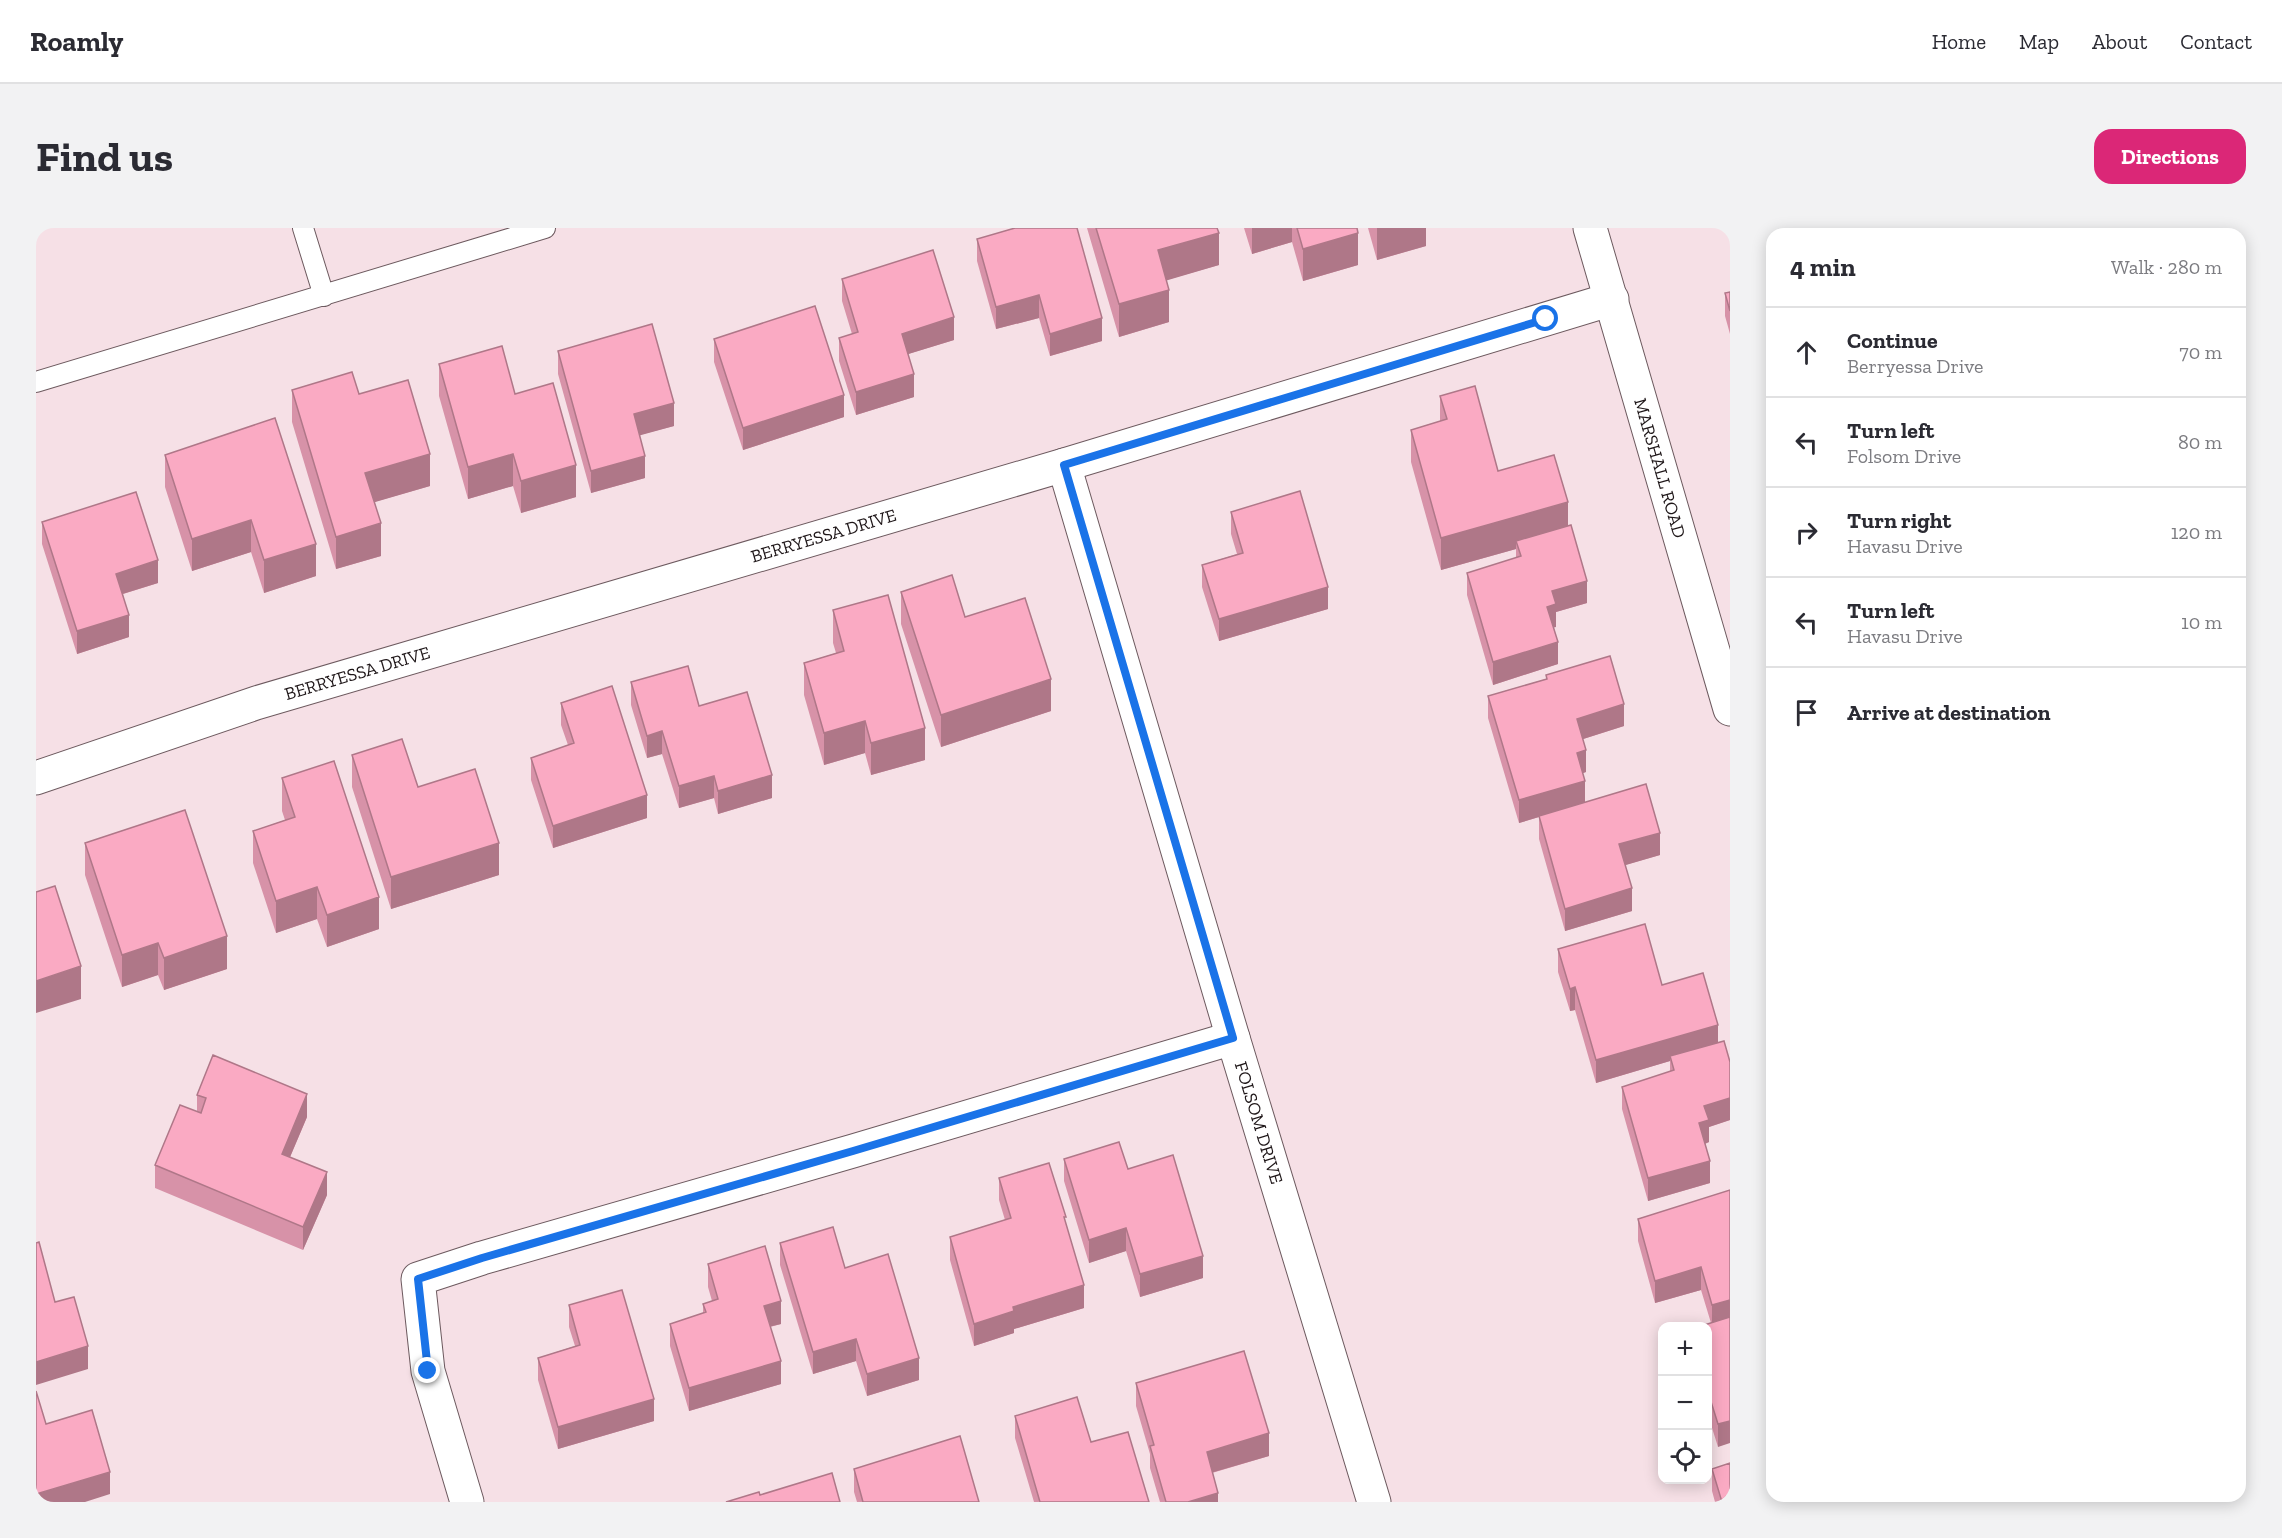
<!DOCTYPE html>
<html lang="en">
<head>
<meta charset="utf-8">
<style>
	:root { --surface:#fff; --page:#f2f2f3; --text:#2b2b33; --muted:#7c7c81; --line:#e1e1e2; --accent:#db2777 }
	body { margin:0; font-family:"Zilla Slab",serif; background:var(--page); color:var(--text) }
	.controls { position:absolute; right:18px; bottom:18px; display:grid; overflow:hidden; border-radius:12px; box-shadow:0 3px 15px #0003 }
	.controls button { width:54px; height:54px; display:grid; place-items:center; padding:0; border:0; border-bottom:2px solid var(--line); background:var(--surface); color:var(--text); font:30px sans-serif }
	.stop { position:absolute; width:18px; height:18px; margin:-14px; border:4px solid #1a73e8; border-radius:50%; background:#fff }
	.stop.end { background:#1a73e8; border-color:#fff; box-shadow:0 2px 6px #0008 }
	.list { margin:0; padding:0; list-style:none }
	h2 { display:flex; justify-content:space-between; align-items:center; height:78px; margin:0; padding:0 24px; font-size:26px }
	h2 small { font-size:20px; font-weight:400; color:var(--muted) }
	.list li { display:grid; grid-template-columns:39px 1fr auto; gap:18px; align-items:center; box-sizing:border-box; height:90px; padding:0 24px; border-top:2px solid var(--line) }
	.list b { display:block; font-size:22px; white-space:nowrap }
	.list p { margin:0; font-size:20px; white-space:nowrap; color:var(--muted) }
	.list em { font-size:20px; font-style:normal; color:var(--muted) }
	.icon { flex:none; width:33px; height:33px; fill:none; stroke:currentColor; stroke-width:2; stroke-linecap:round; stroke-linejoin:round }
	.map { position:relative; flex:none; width:1694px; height:1274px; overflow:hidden; border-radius:18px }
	header { display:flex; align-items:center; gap:36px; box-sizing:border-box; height:84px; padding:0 30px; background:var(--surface); border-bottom:2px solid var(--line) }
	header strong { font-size:28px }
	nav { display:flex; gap:33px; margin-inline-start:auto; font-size:21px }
	.intro { display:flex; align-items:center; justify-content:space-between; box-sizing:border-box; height:144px; padding:0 36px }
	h1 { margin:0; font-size:42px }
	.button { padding:15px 27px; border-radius:18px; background:var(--accent); color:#fff; font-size:21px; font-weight:700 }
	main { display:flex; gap:36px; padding:0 36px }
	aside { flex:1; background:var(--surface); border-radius:18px; box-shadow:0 3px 15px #0003 }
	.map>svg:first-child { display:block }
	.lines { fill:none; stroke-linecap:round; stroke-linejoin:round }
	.service-casing { stroke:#6d5a5f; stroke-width:22 }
	.minor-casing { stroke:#6d5a5f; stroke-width:35 }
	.tertiary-casing { stroke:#6d5a5f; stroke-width:35 }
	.service { stroke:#fff; stroke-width:20 }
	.minor { stroke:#fff; stroke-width:33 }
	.tertiary { stroke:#fff; stroke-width:33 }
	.wall { fill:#d792a8 }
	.shaded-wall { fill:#af7788 }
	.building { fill:#faaac3; stroke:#af7788; stroke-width:1.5 }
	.route { stroke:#1a73e8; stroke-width:8 }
	.labels { text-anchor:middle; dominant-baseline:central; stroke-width:4.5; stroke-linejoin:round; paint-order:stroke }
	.street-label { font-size:18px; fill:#1e1618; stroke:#fdf0f3 }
</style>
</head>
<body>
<header>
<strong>Roamly</strong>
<nav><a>Home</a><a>Map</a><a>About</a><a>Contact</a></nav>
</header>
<div class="intro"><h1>Find us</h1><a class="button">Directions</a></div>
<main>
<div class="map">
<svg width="1694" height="1274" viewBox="0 0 1694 1274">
	<rect width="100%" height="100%" fill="#f6e0e6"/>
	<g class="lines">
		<g class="service-casing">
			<path id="service" d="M 267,0 L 288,68
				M 0,154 L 509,0"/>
		</g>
		<g class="minor-casing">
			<g id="minor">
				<path id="s1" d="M 1028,237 L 1197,810 L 1338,1274"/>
				<path id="s2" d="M 0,550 L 220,475 L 1028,237 L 1576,71"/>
				<path d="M 431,1274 L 392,1143 L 382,1051 L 446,1030 L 817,923 L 1197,810"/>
			</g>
		</g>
		<g class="tertiary-casing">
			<g id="tertiary">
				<path id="s3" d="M 1554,0 L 1694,481"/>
			</g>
		</g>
		<use href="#service" class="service"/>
		<use href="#minor" class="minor"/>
		<use href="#tertiary" class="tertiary"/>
	</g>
	<path class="wall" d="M 1051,0 L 1181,0 L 1183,37 L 1130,52 L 1133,94 L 1083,109 Z
		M 1208,0 L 1321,0 L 1322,37 L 1267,53 L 1256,14 L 1216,26 Z
		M 1332,0 L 1390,0 L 1390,18 L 1341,32 Z
		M 941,11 L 1066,113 L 1014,128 L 1003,90 L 960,101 L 941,33 Z
		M 806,51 L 918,112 L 872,126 L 878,169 L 820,187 L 803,133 L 803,110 L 816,106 L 806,73 Z
		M 1694,64 L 1694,106 L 1689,88 L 1689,65 Z
		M 678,111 L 808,189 L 707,222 L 678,134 Z
		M 522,123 L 638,198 L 603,207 L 609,250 L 555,265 L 522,146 Z
		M 403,136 L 479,166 L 540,269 L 485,285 L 477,258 L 432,271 L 403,168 Z
		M 256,162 L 323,166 L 394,258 L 338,274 L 345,328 L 300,341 L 256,194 Z
		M 1404,168 L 1462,243 L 1532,297 L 1551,375 L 1520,384 L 1520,399 L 1518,399 L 1522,436 L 1457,457 L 1431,367 L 1431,345 L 1480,330 L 1480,321 L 1405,342 L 1375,234 L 1375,202 L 1404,193 Z
		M 239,190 L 280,348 L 228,365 L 215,324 L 156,343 L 129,259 L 129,227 Z
		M 1195,284 L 1292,381 L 1183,413 L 1166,359 L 1166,337 L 1201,326 L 1195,306 Z
		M 6,294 L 122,355 L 87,366 L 93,409 L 41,426 L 6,316 Z
		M 865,364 L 929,389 L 1015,483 L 905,519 L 865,396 Z
		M 797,382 L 889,532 L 835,547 L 829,525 L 788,537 L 768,467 L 768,435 L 800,425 L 797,415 Z
		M 1510,447 L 1588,498 L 1547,511 L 1550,544 L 1547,545 L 1549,574 L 1624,627 L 1589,637 L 1596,683 L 1529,703 L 1503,611 L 1503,589 L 1483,595 L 1452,490 L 1452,468 L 1510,451 Z
		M 595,454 L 663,478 L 736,570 L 682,586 L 678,570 L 643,580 L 626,526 L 611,530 L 595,477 Z
		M 525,475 L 611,590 L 517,620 L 495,552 L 495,530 L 532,517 L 525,497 Z
		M 316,527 L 382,559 L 463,647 L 355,681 L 316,559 Z
		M 246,550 L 343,701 L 291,719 L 281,691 L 240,705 L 217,635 L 217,603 L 249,592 L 246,583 Z
		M 49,615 L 191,741 L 128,762 L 122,747 L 86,759 L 49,647 Z
		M 1522,721 L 1626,757 L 1682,814 L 1694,834 L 1694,892 L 1673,899 L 1673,914 L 1669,916 L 1674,955 L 1612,973 L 1586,881 L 1586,859 L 1634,844 L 1634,833 L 1560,855 L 1539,782 L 1534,783 L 1522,744 Z
		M 161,867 L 271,889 L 254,929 L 291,967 L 267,1022 L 119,960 L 119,937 L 161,883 Z
		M 1028,931 L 1092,941 L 1167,1050 L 1104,1069 L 1090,1023 L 1053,1035 L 1028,953 Z
		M 963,950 L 1030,997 L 1048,1080 L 978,1101 L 978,1105 L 938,1118 L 914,1032 L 914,1009 L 969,992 L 963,972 Z
		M 1694,962 L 1682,1219 L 1671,1184 L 1671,1098 L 1675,1095 L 1665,1062 L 1619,1075 L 1602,1013 L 1602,991 Z
		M 744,1015 L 809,1040 L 883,1152 L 831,1168 L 820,1133 L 777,1146 L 744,1037 Z
		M 672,1036 L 745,1096 L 734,1099 L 745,1156 L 653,1183 L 634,1118 L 634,1096 L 667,1085 L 667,1076 L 676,1073 L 672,1059 Z
		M 533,1077 L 618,1193 L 522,1221 L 502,1152 L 502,1130 L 539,1118 L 533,1099 Z
		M 1100,1155 L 1233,1228 L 1176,1245 L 1182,1274 L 1124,1274 L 1114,1240 L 1114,1226 L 1100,1178 Z
		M 979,1188 L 1055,1214 L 1113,1274 L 998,1274 L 979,1210 Z
		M 818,1241 L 943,1274 L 821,1274 L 818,1264 Z
		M 1676,1241 L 1694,1274 L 1679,1274 L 1676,1263 Z"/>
	<path class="shaded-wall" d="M 0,0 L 9,0 L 0,3 Z
		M 1216,0 L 1256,0 L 1256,14 L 1216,26 Z
		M 1341,0 L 1390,0 L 1390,18 L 1341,32 Z
		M 1183,5 L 1183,37 L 1122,55 L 1122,22 Z
		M 1322,5 L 1322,37 L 1267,53 L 1267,21 Z
		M 1133,62 L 1133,94 L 1083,109 L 1083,76 Z
		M 1003,67 L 1003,90 L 960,101 L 960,79 Z
		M 918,89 L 918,112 L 866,128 L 866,106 Z
		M 1066,90 L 1066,113 L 1014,128 L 1014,106 Z
		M 878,146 L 878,169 L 820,187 L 820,164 Z
		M 808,167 L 808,189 L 707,222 L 707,200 Z
		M 638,175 L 638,198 L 598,209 L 598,186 Z
		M 394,226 L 394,258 L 329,277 L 329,245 Z
		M 477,226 L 477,258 L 432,271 L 432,239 Z
		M 609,228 L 609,250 L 555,265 L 555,243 Z
		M 540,237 L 540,269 L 485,285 L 485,253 Z
		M 1532,274 L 1532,307 L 1480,313 L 1480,321 L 1405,342 L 1405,310 Z
		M 215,292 L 215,324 L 156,343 L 156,311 Z
		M 345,295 L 345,328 L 300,341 L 300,309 Z
		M 280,316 L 280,348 L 228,365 L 228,332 Z
		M 122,332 L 122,355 L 80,368 L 80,346 Z
		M 1551,353 L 1551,375 L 1520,384 L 1520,399 L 1511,401 L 1511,379 L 1516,363 Z
		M 1292,359 L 1292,381 L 1183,413 L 1183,391 Z
		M 93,387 L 93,409 L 41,426 L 41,403 Z
		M 1522,414 L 1522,436 L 1457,457 L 1457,434 Z
		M 1015,451 L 1015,483 L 905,519 L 905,487 Z
		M 1588,476 L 1588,498 L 1541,513 L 1541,491 Z
		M 829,493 L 829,525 L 788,537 L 788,505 Z
		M 889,500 L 889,532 L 835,547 L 835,515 Z
		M 626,503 L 626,526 L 611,530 L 611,508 Z
		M 1550,522 L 1550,544 L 1541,547 L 1541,525 Z
		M 736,547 L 736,570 L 682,586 L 682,563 Z
		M 678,548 L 678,570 L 643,580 L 643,558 Z
		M 1549,553 L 1549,575 L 1483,595 L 1483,572 Z
		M 611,567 L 611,590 L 517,620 L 517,598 Z
		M 1624,605 L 1624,627 L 1583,639 L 1583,616 Z
		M 463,615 L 463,647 L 355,681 L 355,649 Z
		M 281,659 L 281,691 L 240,705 L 240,673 Z
		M 1596,660 L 1596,683 L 1529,703 L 1529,681 Z
		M 343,669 L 343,701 L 291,719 L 291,687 Z
		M 191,708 L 191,741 L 128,762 L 128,730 Z
		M 122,715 L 122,747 L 86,759 L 86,727 Z
		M 45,738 L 45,771 L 0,785 L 0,753 Z
		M 1539,759 L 1539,782 L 1534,783 L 1534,761 Z
		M 1682,797 L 1682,819 L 1634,828 L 1634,833 L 1560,855 L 1560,832 Z
		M 271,866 L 271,889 L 246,948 L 246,926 Z
		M 1694,870 L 1694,892 L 1673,899 L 1673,914 L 1663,918 L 1663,895 L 1668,878 Z
		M 1674,933 L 1674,955 L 1612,973 L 1612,950 Z
		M 291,944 L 291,967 L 267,1022 L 267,999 Z
		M 1090,1000 L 1090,1023 L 1053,1035 L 1053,1012 Z
		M 1167,1028 L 1167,1050 L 1104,1069 L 1104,1046 Z
		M 1665,1039 L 1665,1062 L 1619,1075 L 1619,1053 Z
		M 1048,1057 L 1048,1080 L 978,1101 L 978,1105 L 938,1118 L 938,1096 L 977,1079 Z
		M 1694,1072 L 1694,1095 L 1676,1100 L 1676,1077 Z
		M 745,1073 L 745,1096 L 728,1100 L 728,1078 Z
		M 820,1111 L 820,1133 L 777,1146 L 777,1124 Z
		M 52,1118 L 52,1141 L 0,1157 L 0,1134 Z
		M 883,1130 L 883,1152 L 831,1168 L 831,1146 Z
		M 745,1133 L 745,1156 L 653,1183 L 653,1160 Z
		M 618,1171 L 618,1193 L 522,1221 L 522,1199 Z
		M 1694,1193 L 1694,1215 L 1682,1219 L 1682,1196 Z
		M 1233,1205 L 1233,1228 L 1171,1246 L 1171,1224 Z
		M 74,1244 L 74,1266 L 49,1274 L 0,1274 L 0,1266 Z
		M 1182,1265 L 1182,1274 L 1152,1274 Z"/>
	<path class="building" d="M 979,0 L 1041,0 L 1066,90 L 1014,106 L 1003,67 L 960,79 L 941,11 Z
		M 1060,0 L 1181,0 L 1183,5 L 1122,22 L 1133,62 L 1083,76 Z
		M 1261,0 L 1321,0 L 1322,5 L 1267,21 Z
		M 897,22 L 918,89 L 866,106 L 878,146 L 820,164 L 803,110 L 822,104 L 806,51 Z
		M 1694,64 L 1694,83 L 1689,65 Z
		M 779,78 L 808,167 L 707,200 L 678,111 Z
		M 616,96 L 638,175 L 598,186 L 609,228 L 555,243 L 522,123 Z
		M 466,118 L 479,166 L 517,155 L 540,237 L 485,253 L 477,226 L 432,239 L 403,136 Z
		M 316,144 L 323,166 L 372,152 L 394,226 L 329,245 L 345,295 L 300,309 L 256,162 Z
		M 1439,158 L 1462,243 L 1518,227 L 1532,274 L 1405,310 L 1375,202 L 1411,191 L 1404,168 Z
		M 239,190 L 280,316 L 228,332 L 215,292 L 156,311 L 129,227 Z
		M 1264,263 L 1292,359 L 1183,391 L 1166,337 L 1207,325 L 1195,284 Z
		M 100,264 L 122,332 L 80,346 L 93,387 L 41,403 L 6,294 Z
		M 1535,297 L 1551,353 L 1516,363 L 1520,376 L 1511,379 L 1522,414 L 1457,434 L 1431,345 L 1485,328 L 1480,313 Z
		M 916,347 L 929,389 L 989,370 L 1015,451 L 905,487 L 865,364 Z
		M 852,367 L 889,500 L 835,515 L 829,493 L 788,505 L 768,435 L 808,423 L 797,382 Z
		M 1574,428 L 1588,476 L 1541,491 L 1550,522 L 1541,525 L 1549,553 L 1483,572 L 1452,468 L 1511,451 L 1510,447 Z
		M 652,438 L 663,478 L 711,464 L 736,547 L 682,563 L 678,548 L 643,558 L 626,503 L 611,508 L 595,454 Z
		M 576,458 L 611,567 L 517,598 L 495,530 L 538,515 L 525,475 Z
		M 366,511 L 382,559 L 439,541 L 463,615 L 355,649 L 316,527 Z
		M 298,533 L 343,669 L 291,687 L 281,659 L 240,673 L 217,603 L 259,589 L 246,550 Z
		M 1610,556 L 1624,605 L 1583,616 L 1596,660 L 1529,681 L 1503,588 Z
		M 149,582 L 191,708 L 128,730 L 122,715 L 86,727 L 49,615 Z
		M 19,658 L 45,738 L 0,753 L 0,664 Z
		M 1609,696 L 1626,757 L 1667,745 L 1682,797 L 1560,832 L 1539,759 L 1534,761 L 1522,721 Z
		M 1688,813 L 1694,834 L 1694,870 L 1668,878 L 1673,892 L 1663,895 L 1674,933 L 1612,950 L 1586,859 L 1638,842 L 1634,828 Z
		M 177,827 L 271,866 L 246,926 L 291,944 L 267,999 L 119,937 L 144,877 L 165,885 L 170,870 L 161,867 Z
		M 1083,914 L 1092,941 L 1137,927 L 1167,1028 L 1104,1046 L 1090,1000 L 1053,1012 L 1028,931 Z
		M 1013,935 L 1030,989 L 1028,989 L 1048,1057 L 977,1079 L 978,1083 L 938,1096 L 914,1009 L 975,990 L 963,950 Z
		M 1694,962 L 1694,1072 L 1676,1077 L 1665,1039 L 1619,1053 L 1602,991 Z
		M 797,999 L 809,1040 L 852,1026 L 883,1130 L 831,1146 L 820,1111 L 777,1124 L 744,1015 Z
		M 3,1014 L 19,1074 L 38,1069 L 52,1118 L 0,1134 L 0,1015 Z
		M 729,1018 L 745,1073 L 728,1078 L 745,1133 L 653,1160 L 634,1096 L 670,1084 L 667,1076 L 682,1071 L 672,1036 Z
		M 586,1062 L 618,1171 L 522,1199 L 502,1130 L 544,1117 L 533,1077 Z
		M 1694,1089 L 1694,1193 L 1682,1196 L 1671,1161 L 1671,1098 L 1665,1098 Z
		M 1208,1123 L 1233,1205 L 1171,1224 L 1182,1265 L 1152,1274 L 1130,1274 L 1114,1218 L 1118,1217 L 1100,1155 Z
		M 0,1163 L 10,1196 L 56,1182 L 74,1244 L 0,1266 Z
		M 1041,1169 L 1055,1214 L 1092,1204 L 1113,1274 L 1004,1274 L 979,1188 Z
		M 924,1208 L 943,1274 L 827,1274 L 818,1241 Z
		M 1694,1235 L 1694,1274 L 1686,1274 L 1676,1241 Z
		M 796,1245 L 804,1274 L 690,1274 L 723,1264 L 724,1267 Z"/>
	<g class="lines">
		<path class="route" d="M 392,1143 L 382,1051 L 446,1030 L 817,923 L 1197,810 L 1028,237 L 1510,91"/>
	</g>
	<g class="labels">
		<g class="street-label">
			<text stroke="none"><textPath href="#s3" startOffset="250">MARSHALL ROAD</textPath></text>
			<text stroke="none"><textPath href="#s2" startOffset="824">BERRYESSA DRIVE</textPath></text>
			<text stroke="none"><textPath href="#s2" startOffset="338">BERRYESSA DRIVE</textPath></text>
			<text stroke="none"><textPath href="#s1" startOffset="686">FOLSOM DRIVE</textPath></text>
		</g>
	</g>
</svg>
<div class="controls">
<button>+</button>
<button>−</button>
<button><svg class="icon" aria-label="locate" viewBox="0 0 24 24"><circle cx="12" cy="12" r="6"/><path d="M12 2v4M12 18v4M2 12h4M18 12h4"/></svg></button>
</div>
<div class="stop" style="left:1510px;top:91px"></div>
<div class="stop end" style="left:392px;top:1143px"></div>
</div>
<aside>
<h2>4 min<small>Walk · 280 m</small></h2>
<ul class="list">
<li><svg class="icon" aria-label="ahead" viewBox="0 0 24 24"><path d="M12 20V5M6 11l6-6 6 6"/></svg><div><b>Continue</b><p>Berryessa Drive</p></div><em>70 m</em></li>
<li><svg class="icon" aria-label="left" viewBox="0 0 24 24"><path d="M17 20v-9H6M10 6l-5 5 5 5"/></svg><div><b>Turn left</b><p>Folsom Drive</p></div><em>80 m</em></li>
<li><svg class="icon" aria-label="right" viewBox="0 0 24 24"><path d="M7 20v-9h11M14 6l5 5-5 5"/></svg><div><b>Turn right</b><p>Havasu Drive</p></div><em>120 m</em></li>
<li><svg class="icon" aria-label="left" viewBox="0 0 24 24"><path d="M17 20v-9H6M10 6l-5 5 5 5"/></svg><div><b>Turn left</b><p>Havasu Drive</p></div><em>10 m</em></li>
<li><svg class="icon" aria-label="arrive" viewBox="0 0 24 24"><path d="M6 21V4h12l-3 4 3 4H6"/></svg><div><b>Arrive at destination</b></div></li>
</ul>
</aside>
</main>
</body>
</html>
